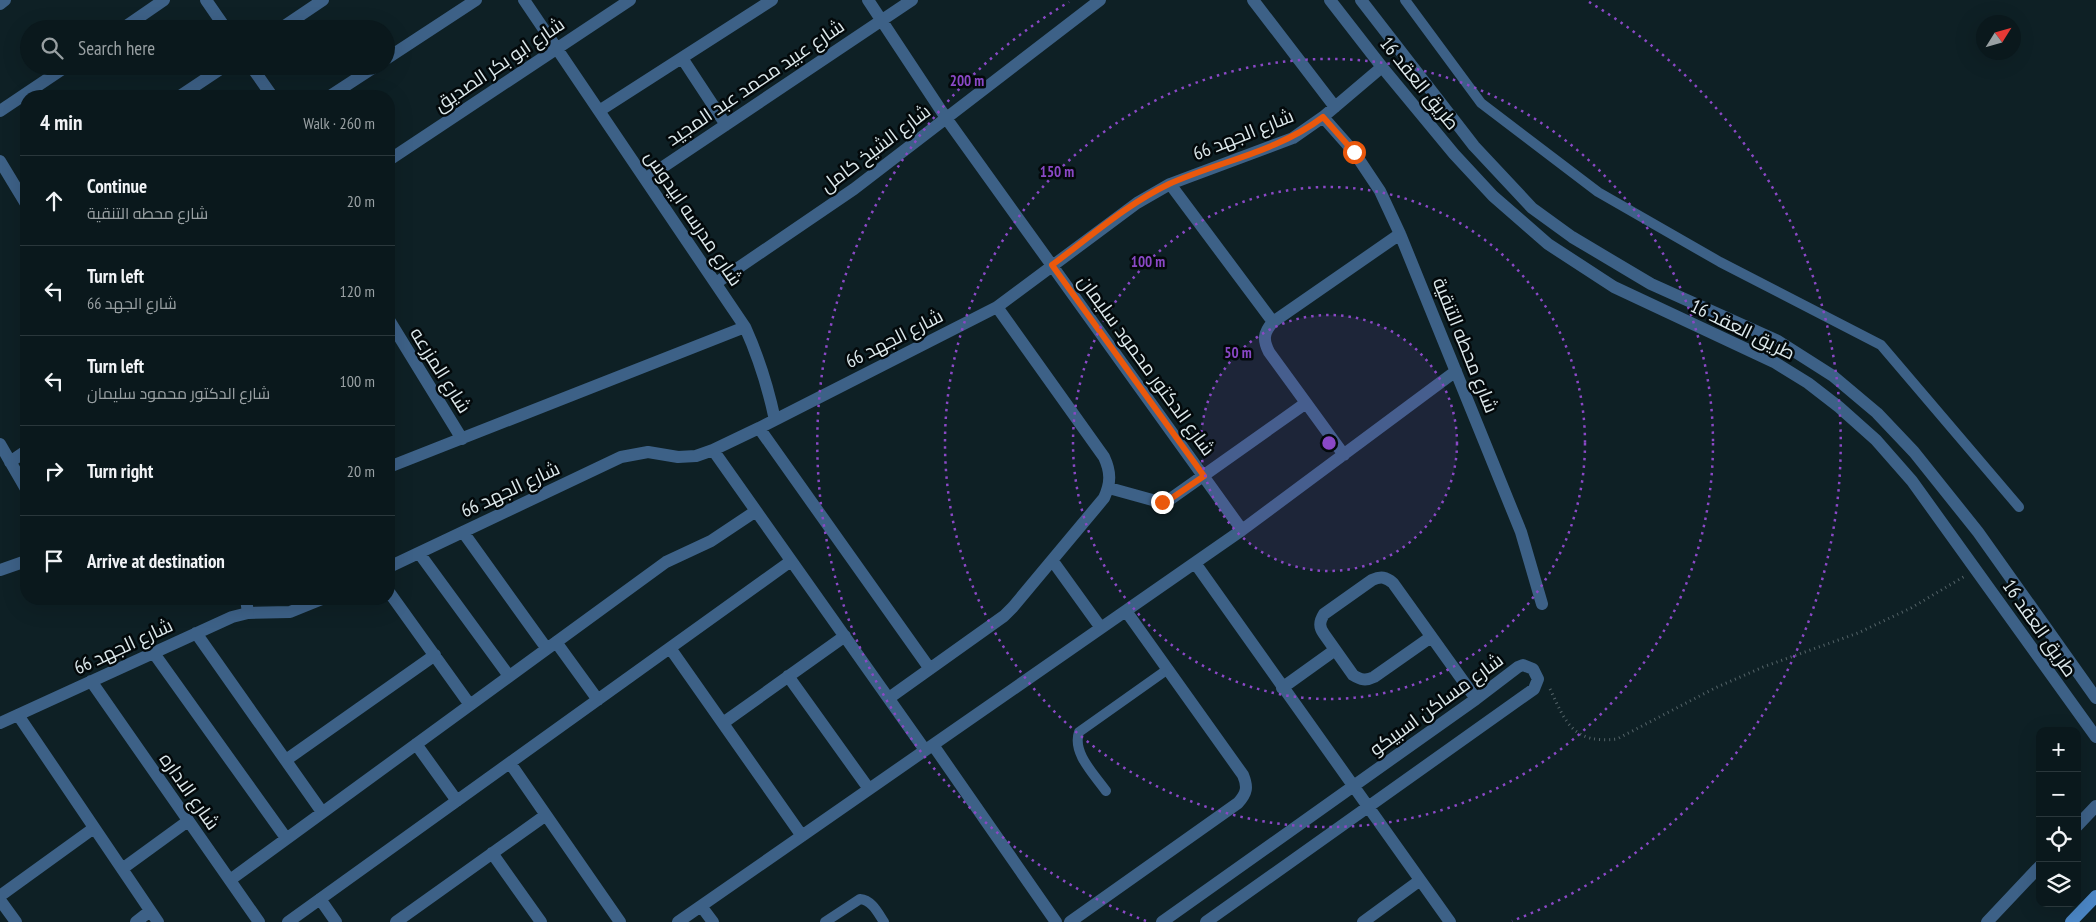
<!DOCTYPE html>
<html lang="en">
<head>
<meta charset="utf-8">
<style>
	:root { --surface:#0a181c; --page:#132125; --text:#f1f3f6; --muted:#99a0a3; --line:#2a373b }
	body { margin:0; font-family:"PT Sans Narrow",Cairo,sans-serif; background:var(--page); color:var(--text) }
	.controls { position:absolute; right:15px; bottom:15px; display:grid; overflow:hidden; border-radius:10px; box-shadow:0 5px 20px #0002 }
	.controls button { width:45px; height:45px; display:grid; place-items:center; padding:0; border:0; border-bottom:1px solid var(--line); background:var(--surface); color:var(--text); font:25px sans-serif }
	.compass { position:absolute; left:1976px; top:15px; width:45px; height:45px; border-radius:50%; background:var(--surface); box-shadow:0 5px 20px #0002; rotate:53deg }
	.stop { position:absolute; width:15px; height:15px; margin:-11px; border:4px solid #ea580c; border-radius:50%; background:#fff }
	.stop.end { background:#ea580c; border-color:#fff; box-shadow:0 1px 5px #0008 }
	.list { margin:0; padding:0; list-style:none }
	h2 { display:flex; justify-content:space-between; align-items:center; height:65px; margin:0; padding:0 20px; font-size:21px }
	h2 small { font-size:16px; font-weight:400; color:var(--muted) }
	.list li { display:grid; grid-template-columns:32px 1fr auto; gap:15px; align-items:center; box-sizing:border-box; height:90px; padding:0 20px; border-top:1px solid var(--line) }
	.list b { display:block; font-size:19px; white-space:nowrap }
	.list p { margin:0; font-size:16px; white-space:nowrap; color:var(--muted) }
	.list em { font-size:16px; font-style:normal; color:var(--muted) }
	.icon { flex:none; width:28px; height:28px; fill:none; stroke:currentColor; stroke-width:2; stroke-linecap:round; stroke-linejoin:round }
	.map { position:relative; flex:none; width:2096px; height:922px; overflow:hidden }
	.search { position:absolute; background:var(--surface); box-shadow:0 5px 20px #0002; left:20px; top:20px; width:375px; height:55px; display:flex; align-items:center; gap:12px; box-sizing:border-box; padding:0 18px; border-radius:28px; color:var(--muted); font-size:19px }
	.panel { position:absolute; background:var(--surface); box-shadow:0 5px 20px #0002; left:20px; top:90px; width:375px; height:515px; border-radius:20px }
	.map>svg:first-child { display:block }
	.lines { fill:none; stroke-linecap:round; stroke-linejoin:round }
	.path { stroke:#556469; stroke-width:3; stroke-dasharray:1 4; stroke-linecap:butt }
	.service { stroke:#3d6187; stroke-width:10 }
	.minor { stroke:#3d6187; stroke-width:12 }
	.tertiary { stroke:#3d6187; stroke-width:12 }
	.secondary { stroke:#4b86c5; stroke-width:12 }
	.route { stroke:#ea580c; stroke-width:6 }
	.ring { fill:none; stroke:#8a48c6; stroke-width:2.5; stroke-dasharray:2.5 5 }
	.labels { text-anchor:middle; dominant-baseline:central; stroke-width:5; stroke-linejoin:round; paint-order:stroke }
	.street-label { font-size:19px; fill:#dce8eb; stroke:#03090b }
	.centre { fill:#8a48c6; stroke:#03090b; stroke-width:2.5 }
	.ring-label { font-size:15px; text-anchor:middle; font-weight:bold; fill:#8a48c6; stroke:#03090b; stroke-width:5; stroke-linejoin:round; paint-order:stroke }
</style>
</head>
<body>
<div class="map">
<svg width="2096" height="922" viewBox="0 0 2096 922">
	<rect width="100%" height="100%" fill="#0e2025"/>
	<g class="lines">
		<path class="path" d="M 1550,689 C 1566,723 1573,744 1617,739 L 1715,688 L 1763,667 L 1858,633 L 1911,608 L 1965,576"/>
		<path class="service" d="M 1405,0 L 1481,103 L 1598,192 L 1720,262 L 1881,345 L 2019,507
			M 1106,791 C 1094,774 1072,753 1079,732 L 1168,669
			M 825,922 L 860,899 C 872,900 878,913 884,922"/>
		<path class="minor" d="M 206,0 L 226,29
			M 524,0 L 745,327 C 759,358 768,387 775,420
			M 868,0 L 946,118 L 1242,530
			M 1253,0 L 1335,107
			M 0,4 L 5,0
			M 122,29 L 164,0
			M 280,29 L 323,0
			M 682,58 L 726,125
			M 386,59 L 476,0
			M 251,66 L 272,96
			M 180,96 L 225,66
			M 330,96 L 376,66
			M 0,111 L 67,66
			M 599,111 L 772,0
			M 1323,117 L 1354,152 L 1380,191 L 1400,234 L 1521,532 L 1542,604
			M 389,160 L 630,0
			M 645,179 L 912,0
			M 1170,184 L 1273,322
			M 716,283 L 854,189 L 1100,0
			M 389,320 L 462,439
			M 759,428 L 930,669
			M 0,444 L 26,489
			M 713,450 L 925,750
			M 1344,455 L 1269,352 C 1263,340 1263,333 1273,322 L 1400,234
			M 10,462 L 26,451
			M 389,467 L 745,327
			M 1109,488 L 1156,501 L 1169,500 L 1306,403
			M 463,532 L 547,649
			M 419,553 L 509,676
			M 1052,560 L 1101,628
			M 1195,563 L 1450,922
			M 389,567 L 621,457 L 648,452 L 678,457 L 696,456 L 713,450 L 759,428 L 997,307 L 1137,203 L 1170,184 L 1293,138 L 1323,117 L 1382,67
			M 0,570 L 26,561
			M 389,592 L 470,705
			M 196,633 L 322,812
			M 1431,637 L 1374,677 C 1366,681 1361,680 1353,675 L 1324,634 C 1319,627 1319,622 1324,614 L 1372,580 C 1381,576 1386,577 1393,583 L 1476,699
			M 556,642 L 598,700
			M 670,648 L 802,836
			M 153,652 L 286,838
			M 788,676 L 869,789
			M 91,681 L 259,922
			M 1282,688 L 1335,650
			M 889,698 L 1004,616 L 1013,607 L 1104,498 C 1111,483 1111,472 1104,457 L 997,307
			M 18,715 L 158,922
			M 0,723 L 232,617 L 248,613 L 290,612 L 322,599
			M 723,723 L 845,636
			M 416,744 L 457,801
			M 933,745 L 1056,922
			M 286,760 L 435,655
			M 510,763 L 620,922
			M 492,853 L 541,922
			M 122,869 L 188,821
			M 230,880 L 666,562 L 711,541 L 756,511
			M 0,896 L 94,828
			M 320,899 L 336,922
			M 0,900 L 16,922
			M 701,906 L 713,922
			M 136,922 L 150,911
			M 288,922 L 791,561
			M 396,922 L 546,815
			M 678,922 L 1242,530 L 1456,371
			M 1070,922 L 1238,803 C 1247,793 1248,787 1243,775 L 1126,611
			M 1162,922 L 1476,699 L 1518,667 L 1523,665 L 1533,669 L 1538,679 L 1534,689 L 1206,922
			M 1363,922 L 1419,881"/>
		<path class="tertiary" d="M 1330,0 L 1382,67 L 1454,154 L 1493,196 L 1548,244 L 1614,287 L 1774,362 L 1808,383 L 1839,407 L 1876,440 L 1912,481 L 2096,737
			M 1361,0 L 1474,146 L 1532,208 L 1572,237 L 1651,284 L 1778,341 L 1833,376 L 1877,413 L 1914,452 L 1978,532 L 2096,698
			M 0,161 L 26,204
			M 246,599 L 248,613
			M 2077,826 L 2096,806
			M 1987,922 L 2040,866"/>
		<path class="secondary" d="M 2071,922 L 2096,896"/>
	</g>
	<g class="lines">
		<path class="route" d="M 1162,502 L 1169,500 L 1204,476 L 1052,265 C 1090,237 1127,204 1169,184 C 1220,161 1277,152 1323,117 L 1354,152"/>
	</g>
	<circle cx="1329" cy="443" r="128" fill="#8a48c6" fill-opacity=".12"/>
	<g class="ring">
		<circle cx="1329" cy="443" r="128"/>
		<circle cx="1329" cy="443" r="256"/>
		<circle cx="1329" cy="443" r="384"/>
		<path d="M1146 921A512 512 0 0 1 1069 2M1589 2A512 512 0 0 1 1512 921"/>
	</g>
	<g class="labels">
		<g class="street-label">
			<text transform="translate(499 64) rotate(-34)">شارع ابو بكر الصديق</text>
			<text transform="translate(755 82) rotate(-34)">شارع عبيد محمد عبد المجيد</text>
			<text transform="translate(1420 83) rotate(51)">طريق العقد 16</text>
			<text transform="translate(1243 134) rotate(-22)">شارع الجهد 66</text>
			<text transform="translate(875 148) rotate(-37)">شارع الشيخ كامل</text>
			<text transform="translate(694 218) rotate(56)">شارع مدرسه ابيدوس</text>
			<text transform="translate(1743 329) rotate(26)">طريق العقد 16</text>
			<text transform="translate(894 338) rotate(-27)">شارع الجهد 66</text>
			<text transform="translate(1466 345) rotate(68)">شارع محطه التنقية</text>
			<text transform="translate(1147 365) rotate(54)">شارع الدكتور محمود سليمان</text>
			<text transform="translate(441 370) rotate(58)">شارع المزرعه</text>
			<text transform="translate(510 489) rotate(-25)">شارع الجهد 66</text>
			<text transform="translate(2040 628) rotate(55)">طريق العقد 16</text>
			<text transform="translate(123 646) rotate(-25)">شارع الجهد 66</text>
			<text transform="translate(1436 704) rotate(-36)">شارع مساكن اسبيكو</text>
			<text transform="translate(190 791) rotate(55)">شارع الاداره</text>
		</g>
	</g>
	<circle cx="1329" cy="443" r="8" class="centre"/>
	<g class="ring-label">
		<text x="967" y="86">200 m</text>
		<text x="1057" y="177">150 m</text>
		<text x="1148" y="267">100 m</text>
		<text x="1238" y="358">50 m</text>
	</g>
</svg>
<div class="controls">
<button>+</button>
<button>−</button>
<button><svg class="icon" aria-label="locate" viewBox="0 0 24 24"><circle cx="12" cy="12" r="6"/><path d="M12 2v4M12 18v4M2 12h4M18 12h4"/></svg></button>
<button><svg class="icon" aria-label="layers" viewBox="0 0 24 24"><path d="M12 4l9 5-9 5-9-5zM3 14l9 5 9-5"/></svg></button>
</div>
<svg class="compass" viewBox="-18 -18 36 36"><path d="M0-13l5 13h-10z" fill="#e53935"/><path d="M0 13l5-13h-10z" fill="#99a0a3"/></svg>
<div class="stop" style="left:1354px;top:152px"></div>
<div class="stop end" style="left:1162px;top:502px"></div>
<div class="search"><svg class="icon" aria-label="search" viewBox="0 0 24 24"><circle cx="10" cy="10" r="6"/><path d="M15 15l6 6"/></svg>Search here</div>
<section class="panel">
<h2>4 min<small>Walk · 260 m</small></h2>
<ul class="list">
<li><svg class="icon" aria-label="ahead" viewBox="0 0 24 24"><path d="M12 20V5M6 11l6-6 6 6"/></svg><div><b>Continue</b><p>شارع محطه التنقية</p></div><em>20 m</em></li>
<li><svg class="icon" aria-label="left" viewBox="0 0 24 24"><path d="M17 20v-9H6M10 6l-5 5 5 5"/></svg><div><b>Turn left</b><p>شارع الجهد 66</p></div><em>120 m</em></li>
<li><svg class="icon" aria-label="left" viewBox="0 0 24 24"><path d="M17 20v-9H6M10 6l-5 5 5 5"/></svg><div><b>Turn left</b><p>شارع الدكتور محمود سليمان</p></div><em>100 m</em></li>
<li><svg class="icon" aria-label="right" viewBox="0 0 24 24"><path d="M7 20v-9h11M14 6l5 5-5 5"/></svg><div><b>Turn right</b></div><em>20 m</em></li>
<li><svg class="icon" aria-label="arrive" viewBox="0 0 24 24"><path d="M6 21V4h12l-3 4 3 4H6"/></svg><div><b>Arrive at destination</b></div></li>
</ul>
</section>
</div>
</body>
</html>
